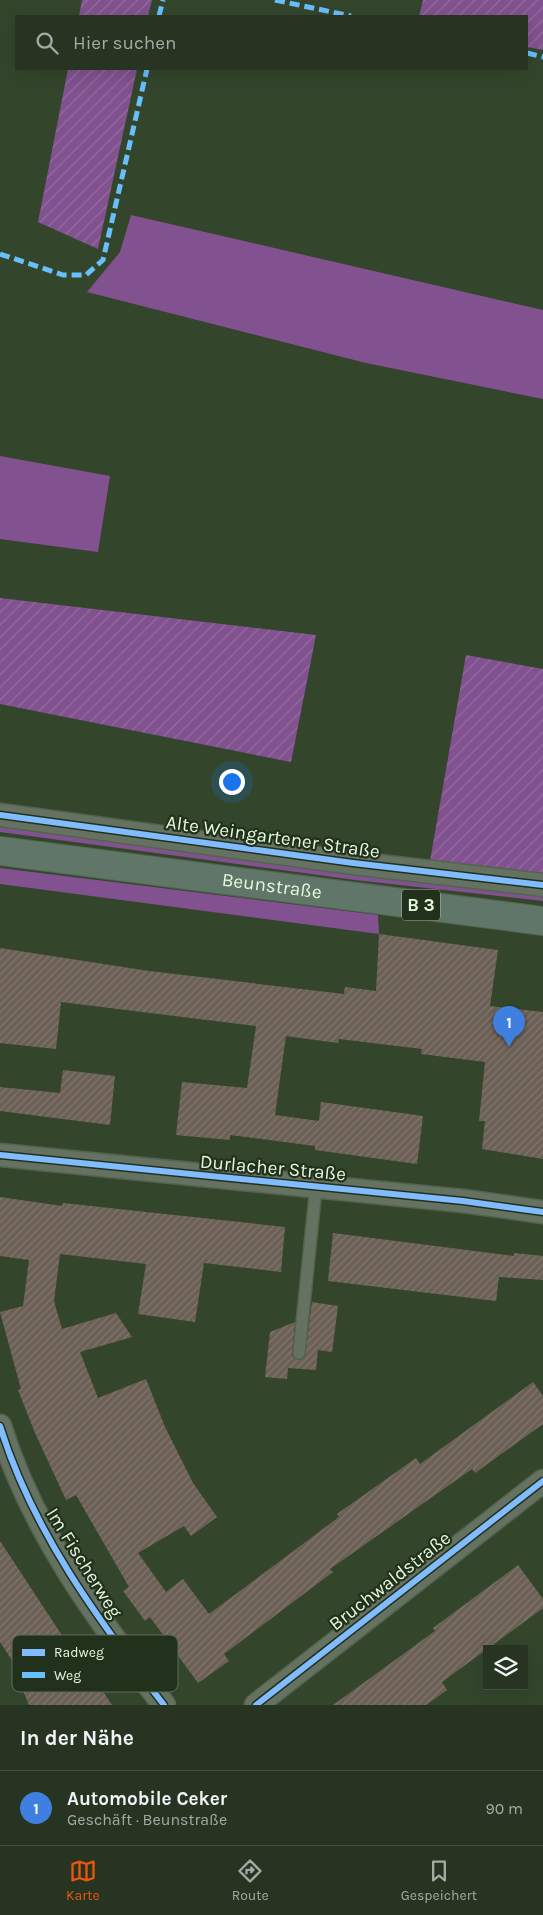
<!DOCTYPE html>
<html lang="de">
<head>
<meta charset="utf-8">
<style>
	:root { --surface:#263421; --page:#323f2e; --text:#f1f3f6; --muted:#a4aaa5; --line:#424f3f; --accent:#ea580c }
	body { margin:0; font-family:Karla,sans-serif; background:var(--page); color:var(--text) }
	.controls { position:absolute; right:15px; bottom:15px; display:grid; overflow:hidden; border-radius:0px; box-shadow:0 5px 20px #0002 }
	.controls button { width:45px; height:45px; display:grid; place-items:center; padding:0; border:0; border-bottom:1px solid var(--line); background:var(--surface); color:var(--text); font:25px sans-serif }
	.you { position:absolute; left:231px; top:781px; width:18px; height:18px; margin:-12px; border:4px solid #fff; border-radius:50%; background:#1a73e8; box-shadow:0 0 0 8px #1a73e833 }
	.badge { display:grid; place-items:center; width:32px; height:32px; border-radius:50%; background:var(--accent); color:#fff; font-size:16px; font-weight:700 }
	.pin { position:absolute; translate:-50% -41px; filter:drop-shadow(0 1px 2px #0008) }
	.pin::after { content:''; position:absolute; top:26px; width:18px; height:15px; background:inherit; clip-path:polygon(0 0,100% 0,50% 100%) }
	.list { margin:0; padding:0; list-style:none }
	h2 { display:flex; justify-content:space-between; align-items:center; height:65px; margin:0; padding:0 20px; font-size:21px }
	h2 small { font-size:16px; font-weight:400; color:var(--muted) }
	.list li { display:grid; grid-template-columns:32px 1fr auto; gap:15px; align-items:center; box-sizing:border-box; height:75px; padding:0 20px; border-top:1px solid var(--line) }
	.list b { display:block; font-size:19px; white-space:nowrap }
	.list p { margin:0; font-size:16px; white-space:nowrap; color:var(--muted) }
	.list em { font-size:16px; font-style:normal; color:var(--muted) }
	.icon { flex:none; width:28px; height:28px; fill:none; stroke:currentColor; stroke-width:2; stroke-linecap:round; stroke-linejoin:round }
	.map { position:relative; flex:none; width:543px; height:1705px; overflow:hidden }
	.search { position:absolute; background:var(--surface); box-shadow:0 5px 20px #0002; left:15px; right:15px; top:15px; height:55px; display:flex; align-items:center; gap:12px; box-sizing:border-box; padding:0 18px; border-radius:0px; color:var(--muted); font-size:19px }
	.sheet { height:140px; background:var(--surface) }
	nav { display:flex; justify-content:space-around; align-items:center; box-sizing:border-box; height:70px; border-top:1px solid var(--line); background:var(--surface); font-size:14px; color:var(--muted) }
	nav a { display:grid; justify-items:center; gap:2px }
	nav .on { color:var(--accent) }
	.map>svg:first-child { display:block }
	.grass { fill:#81528f }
	.garden { fill:url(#garden-furrows) }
	.building { fill:url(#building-hatch) }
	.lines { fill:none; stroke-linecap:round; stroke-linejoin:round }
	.lane-casing { stroke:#53634d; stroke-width:14 }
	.street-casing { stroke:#53634d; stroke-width:25 }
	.primary-casing { stroke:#53634d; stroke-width:30 }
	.lane { stroke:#657261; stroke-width:11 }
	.street { stroke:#657261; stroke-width:22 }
	.primary { stroke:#5f7668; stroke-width:28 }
	.quiet { stroke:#69befc; stroke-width:5; stroke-dasharray:10 5; stroke-linecap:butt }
	.cycleway-casing { stroke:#22311c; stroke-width:9 }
	.cycleway { stroke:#80bcff; stroke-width:6 }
	.labels { text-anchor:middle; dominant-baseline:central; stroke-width:4.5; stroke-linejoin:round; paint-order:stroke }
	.shield { fill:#22311c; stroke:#aabca3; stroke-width:1 }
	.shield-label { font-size:18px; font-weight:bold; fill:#e4f8dd }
	.street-label { font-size:19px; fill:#e4f8dd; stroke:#22311c }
	.key { fill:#22311c; stroke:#5c6d56; stroke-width:1 }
	.key-label { font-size:14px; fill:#e4f8dd }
</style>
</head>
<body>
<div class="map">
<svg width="543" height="1705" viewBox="0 0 543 1705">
	<defs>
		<pattern id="garden-furrows" width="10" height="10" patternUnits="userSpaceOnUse" patternTransform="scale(1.25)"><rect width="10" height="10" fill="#81528f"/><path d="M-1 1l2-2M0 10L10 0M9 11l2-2" fill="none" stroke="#936c9e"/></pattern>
		<pattern id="building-hatch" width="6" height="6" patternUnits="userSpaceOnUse" patternTransform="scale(1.25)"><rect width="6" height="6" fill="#6c5f55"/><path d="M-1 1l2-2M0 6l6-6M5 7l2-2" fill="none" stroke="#81776d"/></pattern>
	</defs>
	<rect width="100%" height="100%" fill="#33462c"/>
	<path class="grass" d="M 131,215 L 543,310 L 543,399 L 366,363 L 87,292 L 120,252 Z
		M 0,456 L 110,476 L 98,552 L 0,539 Z
		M 0,822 L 543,892 L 543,901 L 355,880 L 0,832 Z
		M 0,868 L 378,915 L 379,934 L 0,884 Z"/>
	<path class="garden" d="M 82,0 L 152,0 L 148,16 L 79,16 Z
		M 423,0 L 543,0 L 543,50 L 527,47 L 527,16 L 419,16 Z
		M 68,69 L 137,69 L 98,249 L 38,222 Z
		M 0,598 L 316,635 L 291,762 L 0,704 Z
		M 466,655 L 543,669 L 543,874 L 430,861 Z"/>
	<path class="building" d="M 379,934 L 498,950 L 490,1006 L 543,1012 L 543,1159 L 482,1149 L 485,1121 L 479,1121 L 485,1062 L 421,1054 L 422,1049 L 339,1039 L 338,1043 L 286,1036 L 275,1115 L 319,1121 L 321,1102 L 423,1116 L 417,1164 L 315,1150 L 315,1146 L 230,1135 L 230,1140 L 176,1135 L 182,1082 L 247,1088 L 256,1026 L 61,1002 L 56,1049 L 0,1043 L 0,948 L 149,971 L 344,994 L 345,987 L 376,991 Z
		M 63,1070 L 115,1076 L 110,1125 L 0,1111 L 0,1087 L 60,1093 Z
		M 0,1197 L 62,1206 L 63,1203 L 285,1227 L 281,1272 L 204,1263 L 195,1322 L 138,1314 L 146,1264 L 60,1254 L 54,1301 L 62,1329 L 116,1313 L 132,1337 L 80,1352 L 98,1398 L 146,1379 L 165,1427 L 193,1483 L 217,1517 L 191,1536 L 184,1526 L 138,1553 L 166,1592 L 183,1579 L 209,1614 L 339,1517 L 337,1514 L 416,1458 L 420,1464 L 533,1382 L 543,1396 L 543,1424 L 475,1473 L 472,1469 L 330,1569 L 333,1572 L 224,1654 L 229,1661 L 198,1683 L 150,1617 L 145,1621 L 123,1591 L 129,1587 L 76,1495 L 66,1500 L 35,1433 L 18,1390 L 21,1389 L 0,1312 L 23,1306 L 29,1260 L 0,1256 Z
		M 333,1233 L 514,1256 L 514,1253 L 543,1256 L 543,1280 L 499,1277 L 496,1301 L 328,1281 Z
		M 312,1302 L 338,1306 L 332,1352 L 318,1350 L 316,1370 L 288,1368 L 287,1379 L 265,1377 L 270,1332 L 295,1322 L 292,1356 L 299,1360 L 305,1357 Z
		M 0,1541 L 73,1652 L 76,1651 L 112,1705 L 29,1705 L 21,1686 L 27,1683 L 0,1642 Z
		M 518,1565 L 543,1599 L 543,1608 L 442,1682 L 447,1690 L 426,1705 L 333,1705 L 435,1631 L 433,1628 Z"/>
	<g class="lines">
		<g class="lane-casing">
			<path id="lane" d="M 299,1353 L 316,1187"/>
		</g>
		<g class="street-casing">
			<path id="street" d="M 0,815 L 353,863 L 543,885
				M 0,1155 L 463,1201 L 543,1212
				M 0,1426 C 32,1530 98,1620 164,1705
				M 256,1705 L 543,1481"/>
		</g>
		<g class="primary-casing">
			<g id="primary">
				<path id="s1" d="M 0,851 L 543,921"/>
			</g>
		</g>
		<use href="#lane" class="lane"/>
		<use href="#street" class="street"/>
		<use href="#primary" class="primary"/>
		<path class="quiet" d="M 275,0 L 351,16
			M 159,16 L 163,0
			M 527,53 L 543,57
			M 0,254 L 63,275 L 86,275 L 103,260 L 147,69"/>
		<g class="cycleway-casing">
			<path id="cycleway" d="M 0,815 L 353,863 L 543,885
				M 0,1155 L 463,1201 L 543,1212
				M 0,1426 C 32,1530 98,1620 164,1705
				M 256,1705 L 543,1481"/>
		</g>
		<use href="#cycleway" class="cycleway"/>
	</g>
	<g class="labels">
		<rect class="shield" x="402" y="889.5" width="38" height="31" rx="4"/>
		<g class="shield-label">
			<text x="421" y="905">B 3</text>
		</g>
		<g class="street-label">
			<text transform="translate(273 837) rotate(8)">Alte Weingartener Straße</text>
			<text stroke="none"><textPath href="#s1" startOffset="274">Beunstraße</textPath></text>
			<text transform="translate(273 1168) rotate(5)">Durlacher Straße</text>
			<text transform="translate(84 1563) rotate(58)">Im Fischerweg</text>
			<text transform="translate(390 1581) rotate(-38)">Bruchwaldstraße</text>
		</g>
	</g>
	<rect x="12" y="1635" width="166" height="57" rx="8" class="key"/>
	<rect x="22" y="1649" width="23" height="7" fill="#80bcff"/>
	<rect x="22" y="1672" width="23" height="6" fill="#69befc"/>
	<g class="key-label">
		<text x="54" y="1657">Radweg</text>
		<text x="54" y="1680">Weg</text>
	</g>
</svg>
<div class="controls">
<button><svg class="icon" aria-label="layers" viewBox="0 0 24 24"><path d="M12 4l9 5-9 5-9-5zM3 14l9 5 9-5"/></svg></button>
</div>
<div class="you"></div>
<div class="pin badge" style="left:509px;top:1047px;background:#3f7fe0">1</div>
<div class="search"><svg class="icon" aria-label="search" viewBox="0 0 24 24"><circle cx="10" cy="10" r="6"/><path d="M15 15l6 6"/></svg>Hier suchen</div>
</div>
<section class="sheet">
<h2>In der Nähe<small></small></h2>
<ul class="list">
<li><span class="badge" style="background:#3f7fe0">1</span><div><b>Automobile Ceker</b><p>Geschäft · Beunstraße</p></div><em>90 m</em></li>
</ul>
</section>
<nav>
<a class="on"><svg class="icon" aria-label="map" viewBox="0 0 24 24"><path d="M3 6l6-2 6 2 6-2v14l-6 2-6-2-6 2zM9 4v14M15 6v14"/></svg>Karte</a>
<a><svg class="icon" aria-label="directions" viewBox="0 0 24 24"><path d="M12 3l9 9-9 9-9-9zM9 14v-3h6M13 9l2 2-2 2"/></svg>Route</a>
<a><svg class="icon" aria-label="saved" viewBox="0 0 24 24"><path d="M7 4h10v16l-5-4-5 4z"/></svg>Gespeichert</a>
</nav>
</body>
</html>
